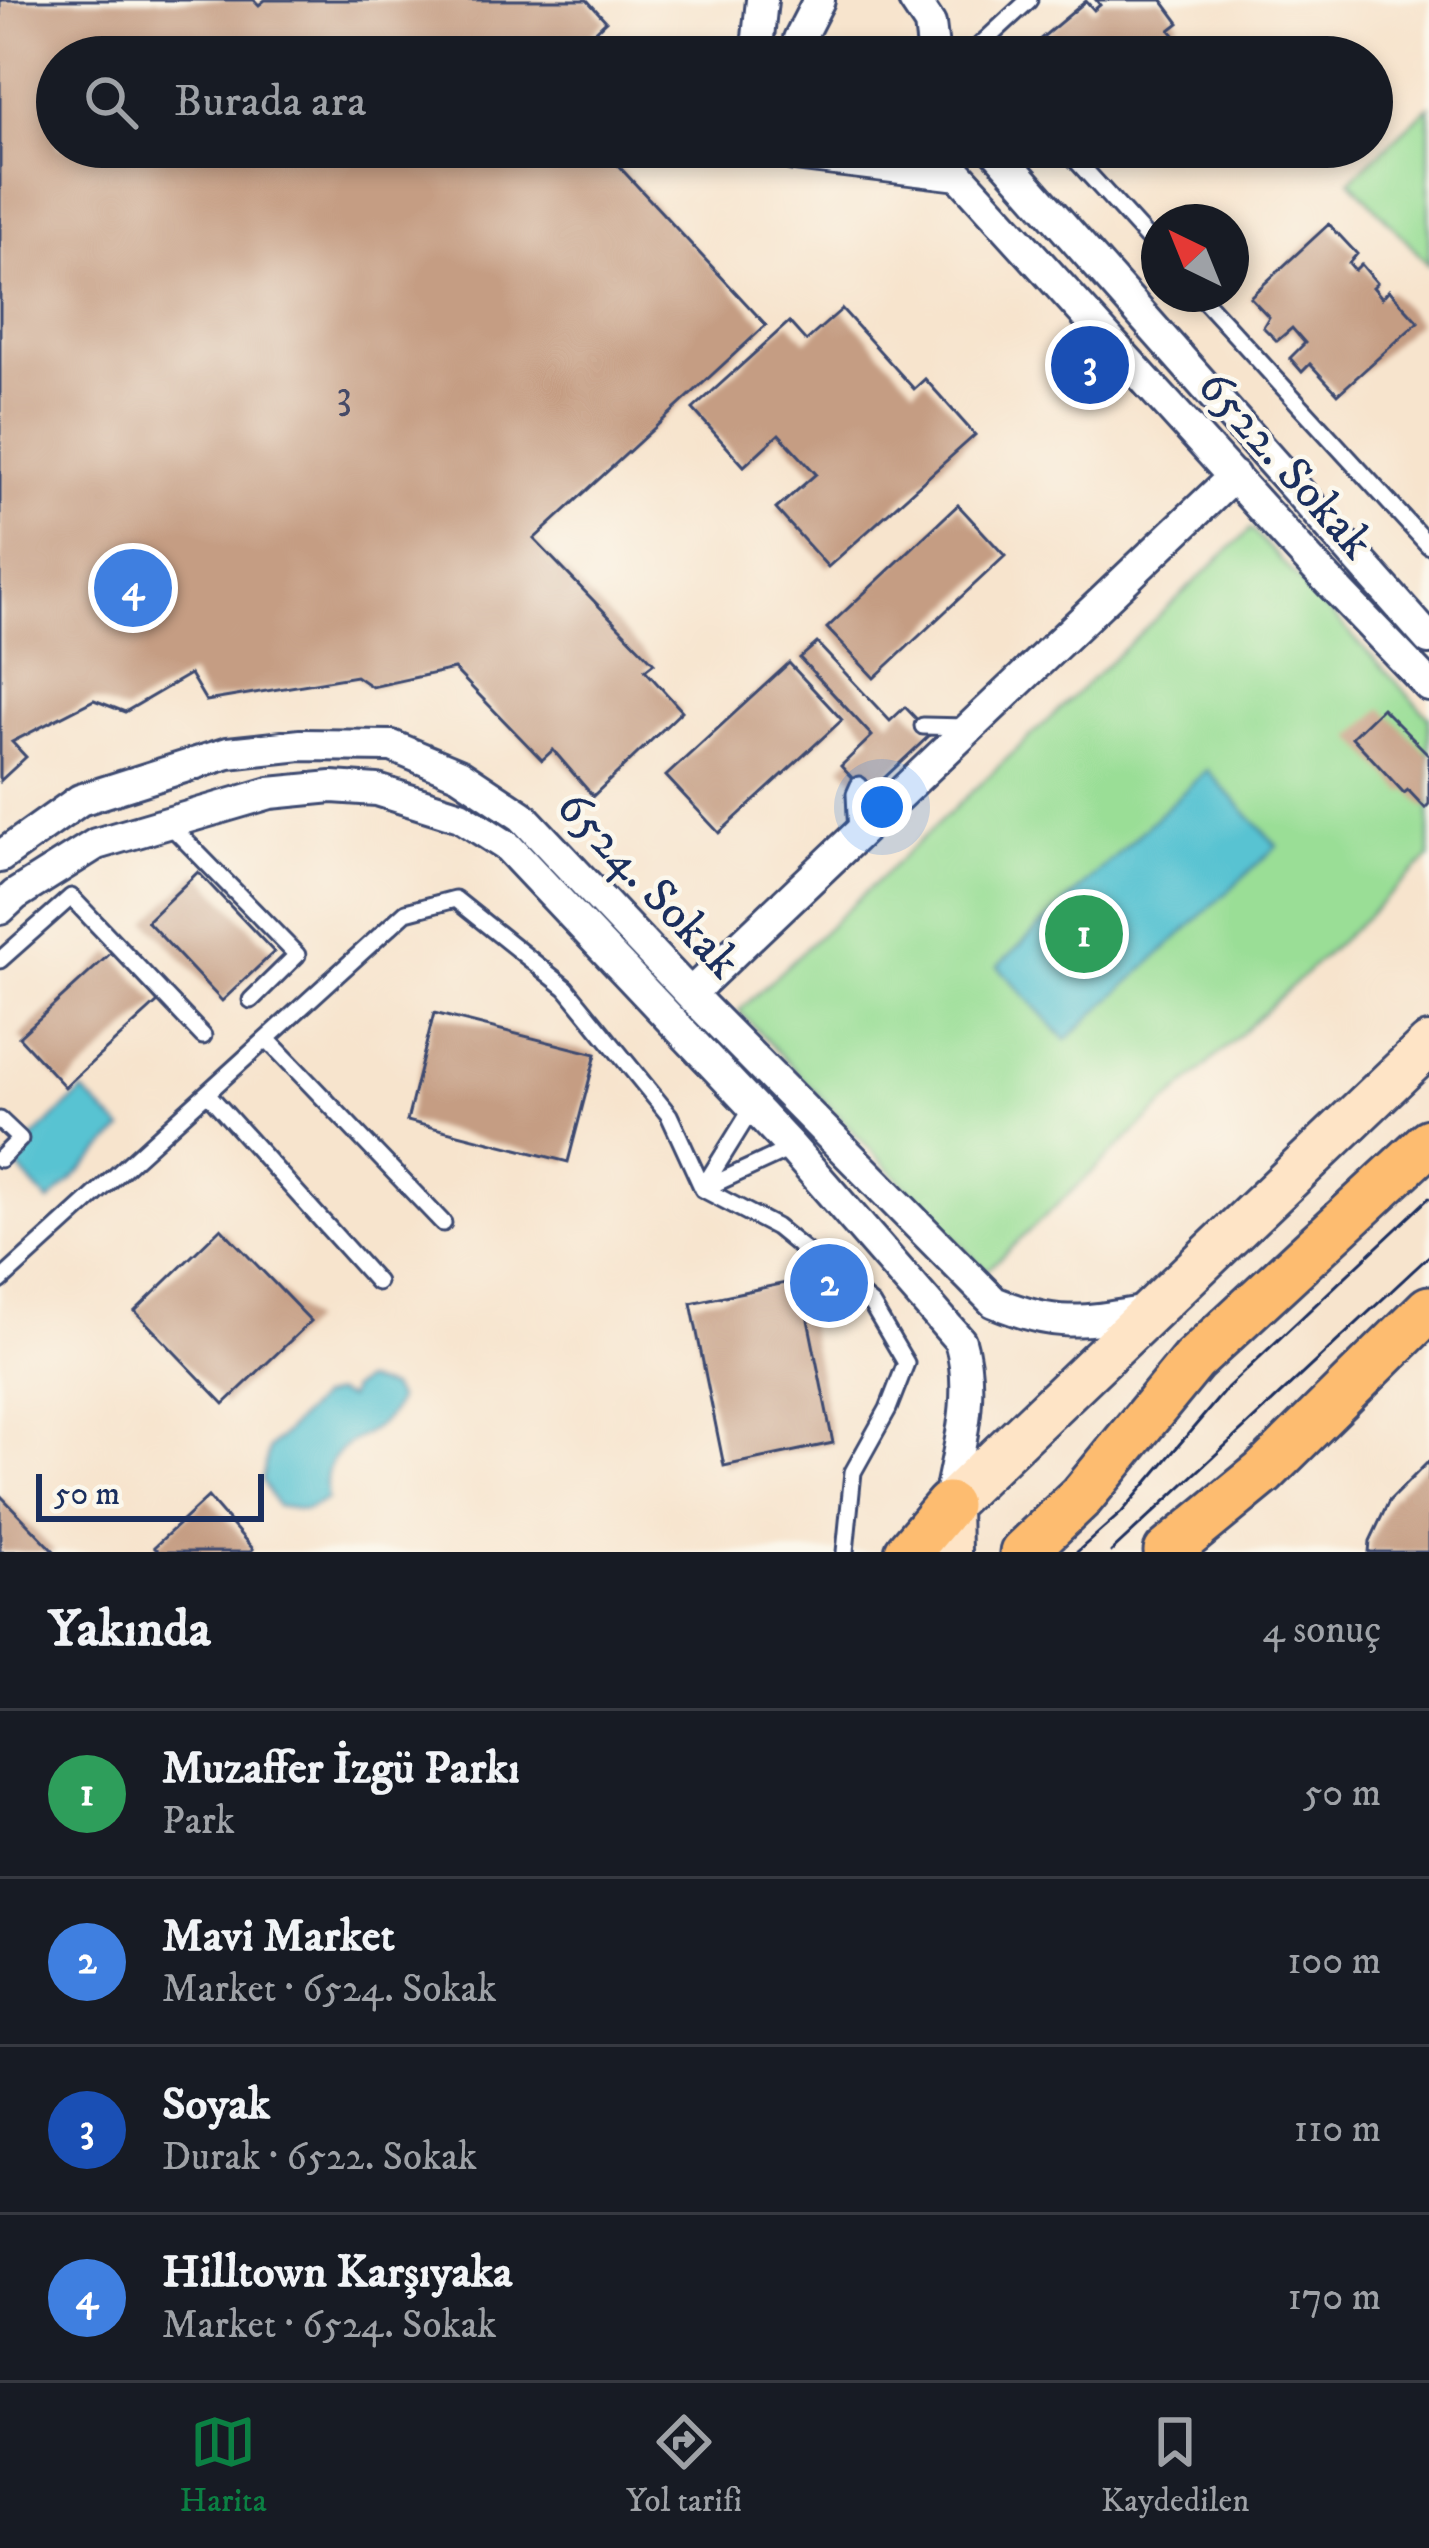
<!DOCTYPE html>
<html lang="tr">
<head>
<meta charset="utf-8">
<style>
	:root { --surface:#171b24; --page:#242831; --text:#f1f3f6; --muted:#9ea1a6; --line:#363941; --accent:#0b8043 }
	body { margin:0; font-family:"IM FELL DW Pica",serif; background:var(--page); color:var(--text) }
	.compass { position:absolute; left:1141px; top:204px; width:108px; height:108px; border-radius:50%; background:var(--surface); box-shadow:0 6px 18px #0003; rotate:317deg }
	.scale { position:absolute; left:36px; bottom:30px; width:228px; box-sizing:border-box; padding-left:12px; border:6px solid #1b2f5e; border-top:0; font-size:33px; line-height:42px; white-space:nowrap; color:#1b2f5e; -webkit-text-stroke:9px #fbf7ec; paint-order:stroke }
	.you { position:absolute; left:882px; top:807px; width:42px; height:42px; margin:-30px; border:9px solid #fff; border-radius:50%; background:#1a73e8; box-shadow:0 0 0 18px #1a73e833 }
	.badge { display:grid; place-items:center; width:78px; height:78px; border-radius:50%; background:var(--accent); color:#fff; font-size:39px; font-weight:700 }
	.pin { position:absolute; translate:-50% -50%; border:6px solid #fff; box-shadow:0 3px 12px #0006 }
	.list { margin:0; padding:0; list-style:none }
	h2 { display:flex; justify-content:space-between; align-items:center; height:156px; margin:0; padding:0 48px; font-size:51px }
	h2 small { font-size:39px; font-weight:400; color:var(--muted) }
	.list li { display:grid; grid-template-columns:78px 1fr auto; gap:36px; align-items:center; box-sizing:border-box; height:168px; padding:0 48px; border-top:3px solid var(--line) }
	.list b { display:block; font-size:45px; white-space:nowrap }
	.list p { margin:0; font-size:39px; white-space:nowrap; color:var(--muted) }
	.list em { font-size:39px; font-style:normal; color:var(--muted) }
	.icon { flex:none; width:66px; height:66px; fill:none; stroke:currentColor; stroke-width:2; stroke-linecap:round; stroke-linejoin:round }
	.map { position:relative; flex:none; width:1429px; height:1552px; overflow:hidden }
	.search { position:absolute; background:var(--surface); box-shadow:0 6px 18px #0003; left:36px; right:36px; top:36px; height:132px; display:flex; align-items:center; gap:30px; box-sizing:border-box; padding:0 42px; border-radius:66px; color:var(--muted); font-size:45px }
	.sheet { height:828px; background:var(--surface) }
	nav { display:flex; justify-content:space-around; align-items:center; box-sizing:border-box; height:168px; border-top:3px solid var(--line); background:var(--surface); font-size:33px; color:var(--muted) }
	nav a { display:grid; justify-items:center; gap:6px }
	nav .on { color:var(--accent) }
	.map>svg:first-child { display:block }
	.green { fill:#9ade96; stroke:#5a867a; stroke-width:3 }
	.water { fill:#58c3d2; stroke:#3a7998; stroke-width:3 }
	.building { fill:#c59d83 }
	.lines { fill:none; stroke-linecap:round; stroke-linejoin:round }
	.lane-casing { stroke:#3c4a6f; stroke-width:21 }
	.street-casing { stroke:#3c4a6f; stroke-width:36 }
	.secondary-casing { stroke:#3c4a6f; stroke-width:48 }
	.primary-casing { stroke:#3c4a6f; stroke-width:51 }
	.lane { stroke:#fff; stroke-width:15 }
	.street { stroke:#fff; stroke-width:30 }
	.secondary { stroke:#fee4c6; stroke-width:42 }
	.primary { stroke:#fdbc70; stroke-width:45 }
	.tram { stroke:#1b2f5e; stroke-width:3 }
	.labels { text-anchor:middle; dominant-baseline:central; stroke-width:9; stroke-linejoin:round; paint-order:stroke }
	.number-label { font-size:42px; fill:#464a67 }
	.street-label { font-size:48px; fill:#1b2f5e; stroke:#fbf7ec }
</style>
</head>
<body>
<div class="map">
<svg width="1429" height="1552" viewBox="0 0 1429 1552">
	<rect width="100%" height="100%" fill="#fbf7ec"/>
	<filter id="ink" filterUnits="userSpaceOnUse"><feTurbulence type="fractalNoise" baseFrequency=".00833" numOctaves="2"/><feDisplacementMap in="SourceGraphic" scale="24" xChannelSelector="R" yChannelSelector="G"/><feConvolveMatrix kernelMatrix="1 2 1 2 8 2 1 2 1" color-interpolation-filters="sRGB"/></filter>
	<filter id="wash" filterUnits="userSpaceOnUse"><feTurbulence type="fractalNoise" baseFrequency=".004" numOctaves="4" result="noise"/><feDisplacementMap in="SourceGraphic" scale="48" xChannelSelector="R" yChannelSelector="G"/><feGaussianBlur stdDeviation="2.7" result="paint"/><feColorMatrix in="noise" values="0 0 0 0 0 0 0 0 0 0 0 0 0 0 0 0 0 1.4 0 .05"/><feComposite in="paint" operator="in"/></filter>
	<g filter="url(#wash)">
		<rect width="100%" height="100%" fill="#f7e4cd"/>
		<path class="green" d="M 1429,107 L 1429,265 L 1350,180 Z
			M 1251,529 L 1429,717 L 1429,858 L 986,1271 L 739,1011 Z"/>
		<path class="water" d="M 1207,770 L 1277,846 L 1066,1040 L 998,966 Z
			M 83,1091 L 123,1130 L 49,1202 L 10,1159 Z
			M 363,1381 L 390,1388 L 397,1400 C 382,1445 316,1432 327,1500 L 304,1510 L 277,1506 L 262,1480 L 269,1449 L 319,1398 L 334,1393 L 348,1398 L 351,1389 Z"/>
		<g id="blocks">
			<path class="building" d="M 0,0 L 254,0 L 259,5 L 265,0 L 587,0 L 606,21 L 574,51 L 575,57 L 57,57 L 57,147 L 601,147 L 766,325 L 534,539 L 654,663 L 645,670 L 682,711 L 593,796 L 553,750 L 542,760 L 454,669 L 372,687 L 356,676 L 206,701 L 190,674 L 125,712 L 94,700 L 12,742 L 26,757 L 0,781 Z
				M 1096,0 L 1162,0 L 1179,23 L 1170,30 L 1183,46 L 1166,51 L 1172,57 L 1032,57 L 1038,41 L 1086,1 L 1094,10 L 1100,5 Z
				M 1329,224 L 1357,254 L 1349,263 L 1355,270 L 1361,264 L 1377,283 L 1373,287 L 1382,298 L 1389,290 L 1418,322 L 1338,394 L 1310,364 L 1302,372 L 1290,358 L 1305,343 L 1292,328 L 1277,341 L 1263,327 L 1269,317 L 1250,297 Z
				M 842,309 L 914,389 L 925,379 L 975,435 L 828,567 L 776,509 L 816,474 L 779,434 L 744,466 L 693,409 L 789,322 L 806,341 Z
				M 958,505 L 1005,556 L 874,678 L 827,628 Z
				M 817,643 L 890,721 L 905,707 L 931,734 L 867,794 L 841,766 L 872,736 L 800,658 Z
				M 789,663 L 842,720 L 719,833 L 666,776 Z
				M 1382,708 L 1429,755 L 1429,804 L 1425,808 L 1408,790 L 1404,793 L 1352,737 Z
				M 198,872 L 274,952 L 222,1001 L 147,921 Z
				M 112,952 L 158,1002 L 65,1087 L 19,1037 Z
				M 434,1013 L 596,1054 L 568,1162 L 407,1121 Z
				M 221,1228 L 311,1321 L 224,1404 L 135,1311 Z
				M 800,1280 L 833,1443 L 724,1466 L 691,1303 Z
				M 1429,1461 L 1429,1552 L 1369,1552 L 1370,1541 L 1389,1501 Z
				M 0,1495 L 55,1552 L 0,1552 Z
				M 208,1497 L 253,1549 L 250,1552 L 159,1552 L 154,1547 Z"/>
		</g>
	</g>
	<g filter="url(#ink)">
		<use href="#blocks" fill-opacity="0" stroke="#3c4a6f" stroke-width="3"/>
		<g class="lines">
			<g class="lane-casing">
				<path id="lane" d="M 981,57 L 975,50 L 1029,0
					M 1064,147 L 1159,251
					M 1198,294 L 1429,546
					M 923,726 L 967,727
					M 168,823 L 297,955 L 251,1000
					M 857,835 L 855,794 L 859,785
					M 0,960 L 71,897 L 203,1036
					M 267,1039 L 443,1223
					M 207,1093 L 377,1282
					M 0,1120 L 20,1139 L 0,1159
					M 704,1186 L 753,1107
					M 703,1189 L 792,1148
					M 0,1281 L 406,912 L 455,899 L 566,988 L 669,1115 L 703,1189 L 776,1227 L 872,1305 L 906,1363 L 888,1409 L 853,1472 L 845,1552"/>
			</g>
			<g class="street-casing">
				<path id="street" d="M 914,0 L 930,24 L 934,57
					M 756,57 L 762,0
					M 800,57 L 799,39 L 819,0
					M 788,147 L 794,155 L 959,175
					M 927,147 L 959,175 L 1316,568 L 1429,686
					M 993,147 L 1429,639
					M 0,857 L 80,800 L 228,753 L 301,745 L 392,746 L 459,774 L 522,816 L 690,994 L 994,1302 C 1059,1329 1085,1322 1152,1310
					M 0,909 L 15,895 L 96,844 L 270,793 L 332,787 L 377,790 L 460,816 L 508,847 L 792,1148 L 960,1341 C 976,1395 958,1450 948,1505
					M 690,994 L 1234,476"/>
			</g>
			<g class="secondary-casing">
				<path id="secondary" d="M 949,1552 L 948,1505 L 1429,1045"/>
			</g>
			<g class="primary-casing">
				<path id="primary" d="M 908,1552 L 948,1505
					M 1023,1552 L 1082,1496 L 1193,1361 L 1429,1142
					M 1167,1552 L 1263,1473 L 1429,1309"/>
			</g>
			<use href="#lane" class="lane"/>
			<use href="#street" class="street"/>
			<use href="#secondary" class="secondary"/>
			<use href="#primary" class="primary"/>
			<path class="tram" d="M 1077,1552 L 1122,1512 L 1228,1387 L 1429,1198
				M 1111,1552 L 1429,1256"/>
		</g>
	</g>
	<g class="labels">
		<g class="number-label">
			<text x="344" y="396">3</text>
		</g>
		<g class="street-label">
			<text transform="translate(1285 465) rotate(48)">6522. Sokak</text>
			<text transform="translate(648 885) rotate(46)">6524. Sokak</text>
		</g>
	</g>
</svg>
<svg class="compass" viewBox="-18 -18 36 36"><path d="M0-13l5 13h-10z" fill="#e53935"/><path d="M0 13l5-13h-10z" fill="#9ea1a6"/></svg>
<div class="scale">50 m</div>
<div class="you"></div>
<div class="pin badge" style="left:1084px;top:934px;background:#2e9e5b">1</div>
<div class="pin badge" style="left:829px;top:1283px;background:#3f7fe0">2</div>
<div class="pin badge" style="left:1090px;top:365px;background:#1a4fb4">3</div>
<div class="pin badge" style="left:133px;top:588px;background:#3f7fe0">4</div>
<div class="search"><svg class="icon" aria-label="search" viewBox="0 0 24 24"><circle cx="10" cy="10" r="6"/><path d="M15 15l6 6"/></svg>Burada ara</div>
</div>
<section class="sheet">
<h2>Yakında<small>4 sonuç</small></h2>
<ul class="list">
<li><span class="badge" style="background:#2e9e5b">1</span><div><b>Muzaffer İzgü Parkı</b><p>Park</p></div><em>50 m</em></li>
<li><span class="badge" style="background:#3f7fe0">2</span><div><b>Mavi Market</b><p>Market · 6524. Sokak</p></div><em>100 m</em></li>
<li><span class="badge" style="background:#1a4fb4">3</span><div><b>Soyak</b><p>Durak · 6522. Sokak</p></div><em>110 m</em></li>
<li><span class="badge" style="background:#3f7fe0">4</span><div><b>Hilltown Karşıyaka</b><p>Market · 6524. Sokak</p></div><em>170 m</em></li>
</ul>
</section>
<nav>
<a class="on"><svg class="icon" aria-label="map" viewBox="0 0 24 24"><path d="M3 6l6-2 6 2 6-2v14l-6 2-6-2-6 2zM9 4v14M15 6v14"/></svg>Harita</a>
<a><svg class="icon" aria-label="directions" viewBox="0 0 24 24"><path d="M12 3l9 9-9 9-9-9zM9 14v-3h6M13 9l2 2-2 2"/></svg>Yol tarifi</a>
<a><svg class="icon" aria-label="saved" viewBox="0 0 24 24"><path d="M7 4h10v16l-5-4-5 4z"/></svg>Kaydedilen</a>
</nav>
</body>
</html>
